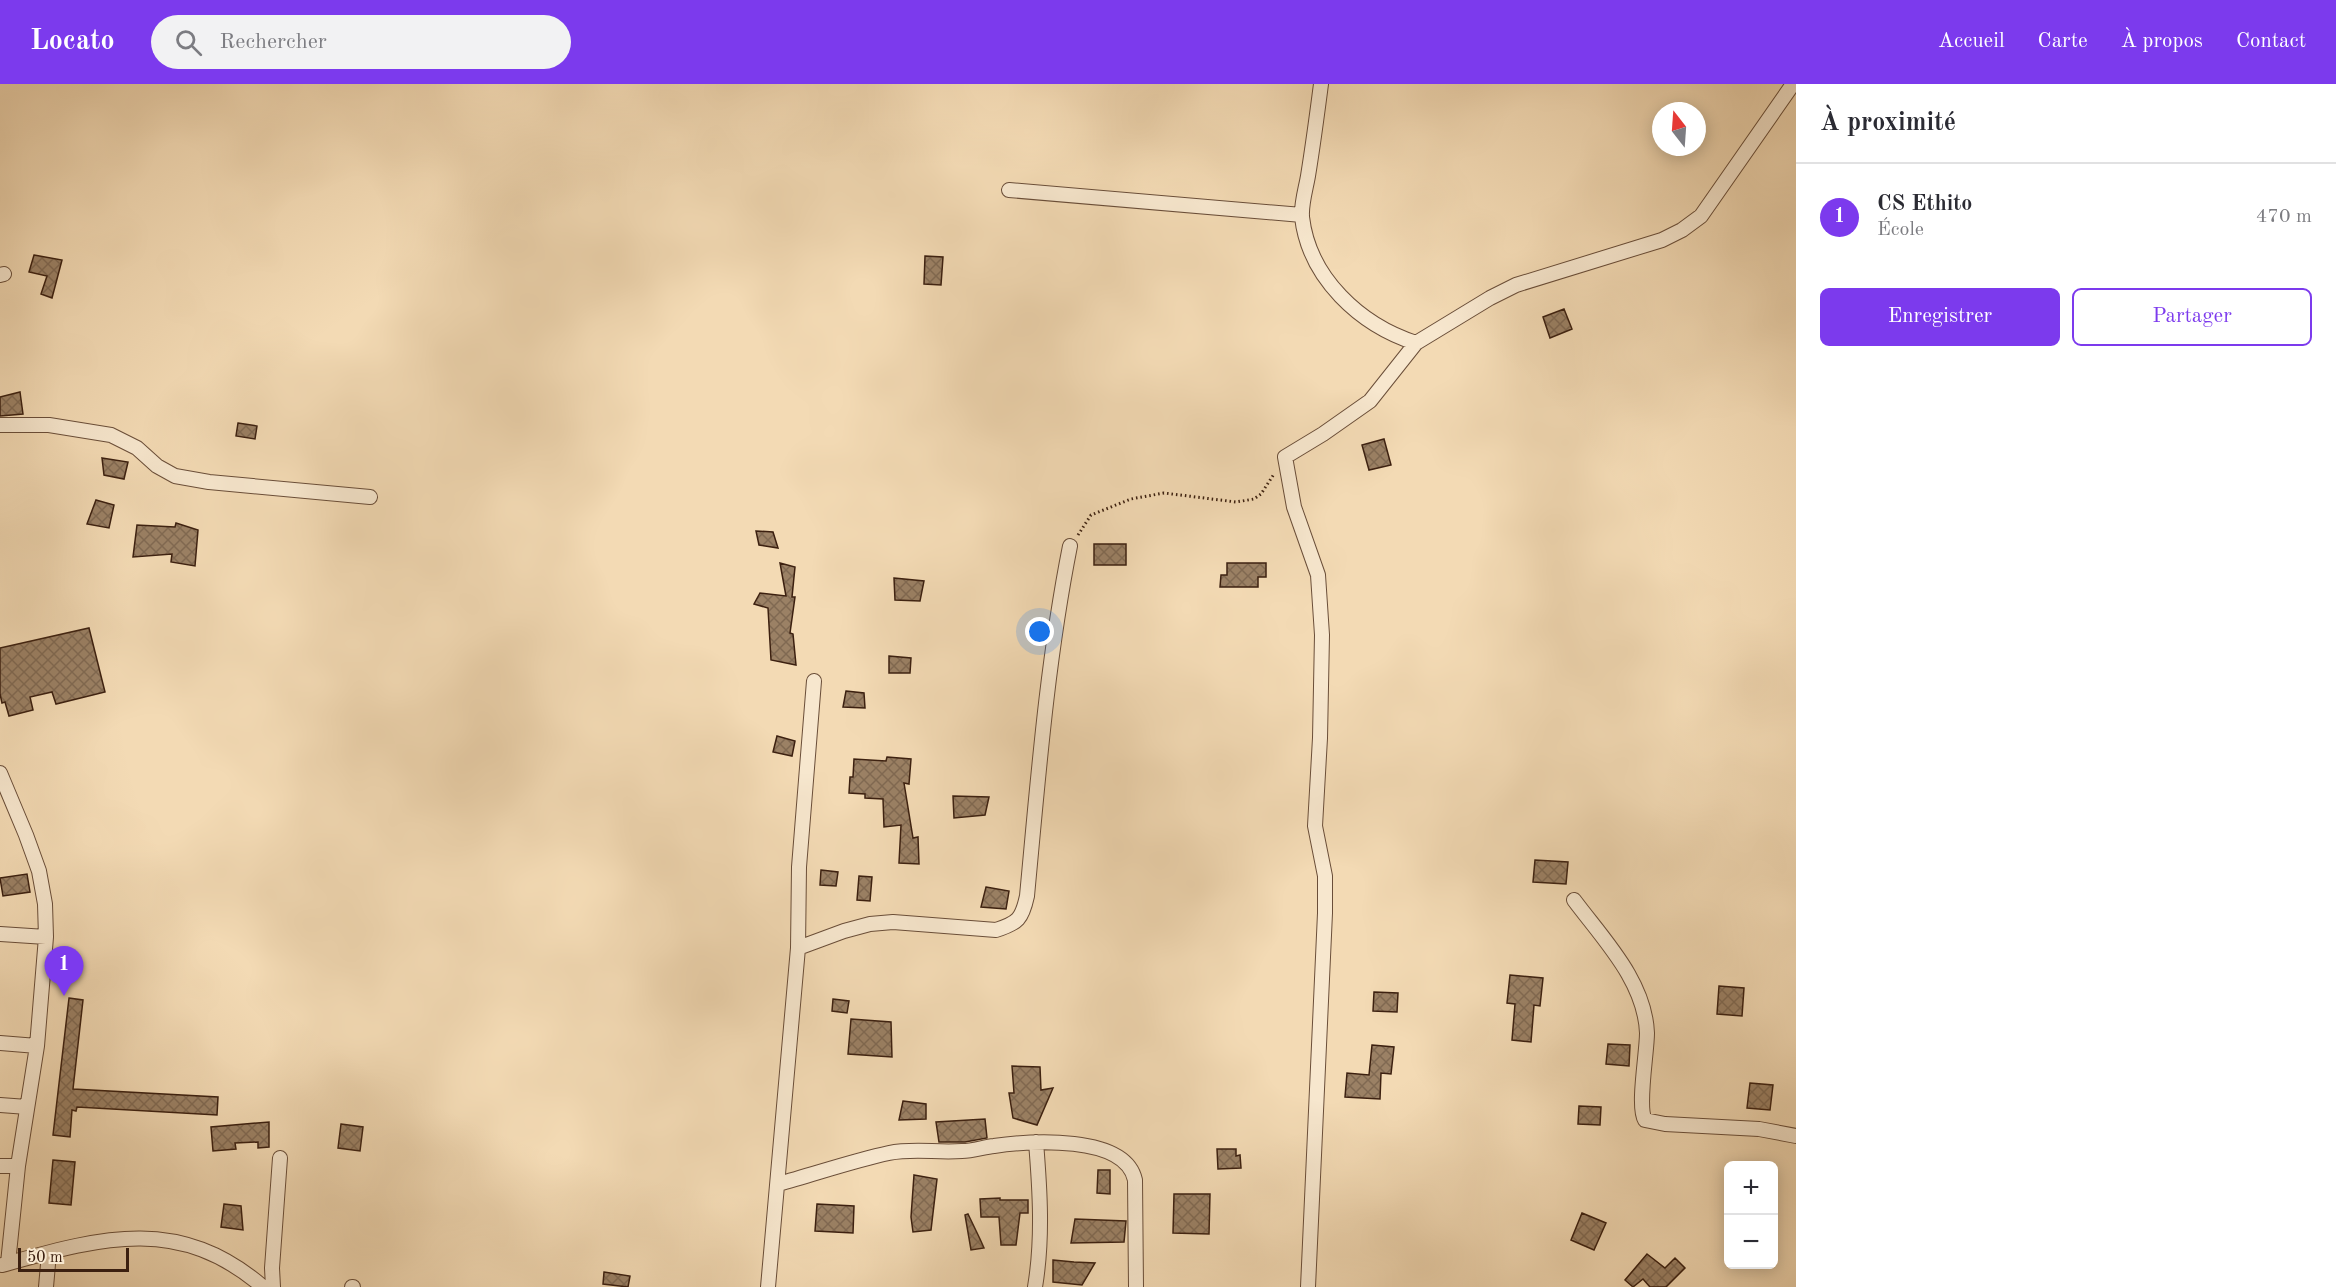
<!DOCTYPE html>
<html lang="fr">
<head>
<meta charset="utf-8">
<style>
	:root { --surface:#fff; --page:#f2f2f3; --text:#2b2b33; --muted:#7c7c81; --line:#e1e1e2; --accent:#7c3aed }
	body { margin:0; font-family:"Old Standard TT",serif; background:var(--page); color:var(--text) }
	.controls { position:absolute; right:18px; bottom:18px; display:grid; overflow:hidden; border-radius:9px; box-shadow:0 3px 15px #0003 }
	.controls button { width:54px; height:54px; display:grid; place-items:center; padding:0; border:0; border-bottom:2px solid var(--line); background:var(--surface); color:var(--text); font:30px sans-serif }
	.compass { position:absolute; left:1652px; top:18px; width:54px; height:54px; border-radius:50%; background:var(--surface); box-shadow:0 3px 15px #0003; rotate:343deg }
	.scale { position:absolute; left:18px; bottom:15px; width:111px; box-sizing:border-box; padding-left:6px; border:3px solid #3c2010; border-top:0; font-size:16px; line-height:21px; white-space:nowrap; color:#3c2010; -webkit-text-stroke:4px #f7e7ce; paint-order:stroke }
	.you { position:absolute; left:1040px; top:548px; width:21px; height:21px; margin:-15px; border:4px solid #fff; border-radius:50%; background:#1a73e8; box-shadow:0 0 0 9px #1a73e833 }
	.badge { display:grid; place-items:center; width:39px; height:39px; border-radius:50%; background:var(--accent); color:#fff; font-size:20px; font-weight:700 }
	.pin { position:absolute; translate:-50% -50px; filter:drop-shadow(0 2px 3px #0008) }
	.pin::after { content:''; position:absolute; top:32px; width:21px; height:18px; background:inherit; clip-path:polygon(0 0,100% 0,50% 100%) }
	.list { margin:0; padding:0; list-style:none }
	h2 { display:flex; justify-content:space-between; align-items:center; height:78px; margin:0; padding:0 24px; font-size:26px }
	h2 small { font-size:20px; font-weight:400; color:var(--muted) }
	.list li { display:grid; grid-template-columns:39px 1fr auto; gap:18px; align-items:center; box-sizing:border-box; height:108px; padding:0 24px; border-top:2px solid var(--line) }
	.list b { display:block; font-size:22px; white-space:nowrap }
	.list p { margin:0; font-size:20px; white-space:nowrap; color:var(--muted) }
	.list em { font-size:20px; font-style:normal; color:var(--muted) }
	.actions { display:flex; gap:12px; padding:18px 24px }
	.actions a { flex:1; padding:14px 0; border:2px solid var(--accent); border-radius:9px; text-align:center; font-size:21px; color:var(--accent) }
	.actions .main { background:var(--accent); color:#fff }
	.icon { flex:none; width:33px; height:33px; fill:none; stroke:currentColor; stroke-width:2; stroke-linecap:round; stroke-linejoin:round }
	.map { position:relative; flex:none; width:1796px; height:1203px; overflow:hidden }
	header { display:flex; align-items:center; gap:36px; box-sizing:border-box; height:84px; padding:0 30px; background:var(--accent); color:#fff }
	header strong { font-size:28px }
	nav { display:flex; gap:33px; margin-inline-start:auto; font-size:21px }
	.search { width:420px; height:54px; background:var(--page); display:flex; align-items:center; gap:15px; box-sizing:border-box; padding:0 21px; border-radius:33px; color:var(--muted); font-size:22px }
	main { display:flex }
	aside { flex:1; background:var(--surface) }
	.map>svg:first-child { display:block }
	.building { fill:url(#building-cross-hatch); stroke:#3c2010; stroke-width:1.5 }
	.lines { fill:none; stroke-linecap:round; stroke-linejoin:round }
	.street-casing { stroke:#6a4e39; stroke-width:16 }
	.path { stroke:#3c2010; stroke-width:3; stroke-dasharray:1.5 3; stroke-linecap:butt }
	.street { stroke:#f7e7ce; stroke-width:14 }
</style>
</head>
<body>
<header>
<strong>Locato</strong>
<div class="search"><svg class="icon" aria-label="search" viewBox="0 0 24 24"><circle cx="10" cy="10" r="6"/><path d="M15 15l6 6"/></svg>Rechercher</div>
<nav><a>Accueil</a><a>Carte</a><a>À propos</a><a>Contact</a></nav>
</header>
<main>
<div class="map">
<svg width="1796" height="1203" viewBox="0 0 1796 1203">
	<defs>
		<pattern id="building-cross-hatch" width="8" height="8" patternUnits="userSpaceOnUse" patternTransform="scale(1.5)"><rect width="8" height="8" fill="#9b8165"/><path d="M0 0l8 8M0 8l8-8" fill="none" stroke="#806952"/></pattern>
	</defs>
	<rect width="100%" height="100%" fill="#f3dab4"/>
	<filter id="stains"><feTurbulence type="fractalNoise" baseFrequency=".00333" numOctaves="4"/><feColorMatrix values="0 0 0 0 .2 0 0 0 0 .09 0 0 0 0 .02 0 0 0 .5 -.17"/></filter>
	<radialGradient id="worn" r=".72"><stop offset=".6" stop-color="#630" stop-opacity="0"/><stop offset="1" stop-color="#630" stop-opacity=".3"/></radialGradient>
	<path class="building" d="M 34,171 L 62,176 L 52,214 L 41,210 L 47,192 L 29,188 Z
		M 925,172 L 943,173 L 941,201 L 924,200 Z
		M 1564,225 L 1572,245 L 1550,254 L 1543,233 Z
		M 20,308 L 23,330 L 0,332 L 0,313 Z
		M 238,339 L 257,342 L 255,355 L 236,352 Z
		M 1384,355 L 1391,381 L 1369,386 L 1362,361 Z
		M 102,374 L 128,378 L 124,395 L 104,391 Z
		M 96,416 L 114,421 L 109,444 L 87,440 Z
		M 176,439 L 198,446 L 195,482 L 171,478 L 172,470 L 133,473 L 137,441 L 175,443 Z
		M 756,447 L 773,448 L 778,464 L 759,461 Z
		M 1094,460 L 1126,460 L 1126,481 L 1094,481 Z
		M 780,479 L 795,483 L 792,513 L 795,513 L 790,549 L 793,550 L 796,581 L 771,576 L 768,524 L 754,520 L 760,509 L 786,512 Z
		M 1227,479 L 1266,479 L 1266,493 L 1258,493 L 1258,503 L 1220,503 L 1221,491 L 1227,491 Z
		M 894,494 L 924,497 L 920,517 L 895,516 Z
		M 89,544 L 105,608 L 56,620 L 52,608 L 30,613 L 33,626 L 9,632 L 5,618 L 2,619 L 0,610 L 0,564 Z
		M 889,572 L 911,574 L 910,589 L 889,589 Z
		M 846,607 L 864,609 L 865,624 L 843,623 Z
		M 777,652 L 795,657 L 792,672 L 773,668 Z
		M 887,673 L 911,675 L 909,700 L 904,699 L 913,754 L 918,753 L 919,780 L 899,779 L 901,741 L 884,743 L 883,715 L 865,714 L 865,710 L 849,709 L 850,693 L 853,693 L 854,675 L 886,677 Z
		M 953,712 L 989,713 L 985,731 L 954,734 Z
		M 1535,776 L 1568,778 L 1566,800 L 1533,798 Z
		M 821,786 L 838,788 L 836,802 L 820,801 Z
		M 27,790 L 30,808 L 3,812 L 0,794 Z
		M 859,792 L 872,793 L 870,817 L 857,816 Z
		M 986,803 L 1009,807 L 1006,825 L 981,823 Z
		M 1510,891 L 1543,894 L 1540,922 L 1534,921 L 1531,958 L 1512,956 L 1515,920 L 1507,919 Z
		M 1719,902 L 1744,904 L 1742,932 L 1717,930 Z
		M 1374,908 L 1398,909 L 1397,928 L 1373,927 Z
		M 69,914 L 83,916 L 73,1005 L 218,1013 L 217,1031 L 77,1023 L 76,1027 L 72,1026 L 70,1053 L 53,1051 Z
		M 833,915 L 849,917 L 847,929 L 832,927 Z
		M 851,935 L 891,938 L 892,973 L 848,970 Z
		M 1608,960 L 1630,961 L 1629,982 L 1606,980 Z
		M 1372,961 L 1394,963 L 1391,990 L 1381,989 L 1380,1015 L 1345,1013 L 1347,989 L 1369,991 Z
		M 1012,982 L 1040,983 L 1041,1006 L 1053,1004 L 1037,1041 L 1013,1034 L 1009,1009 L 1014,1009 Z
		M 1750,999 L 1773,1001 L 1770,1026 L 1747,1024 Z
		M 903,1017 L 926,1020 L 926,1035 L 899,1036 Z
		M 1579,1022 L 1601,1023 L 1600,1041 L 1578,1040 Z
		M 985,1035 L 987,1054 L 965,1058 L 939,1058 L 936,1038 Z
		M 269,1038 L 269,1063 L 258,1064 L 258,1058 L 235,1059 L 236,1065 L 213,1067 L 211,1043 Z
		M 341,1040 L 363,1043 L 360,1067 L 338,1064 Z
		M 1217,1065 L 1236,1065 L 1236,1072 L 1240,1071 L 1241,1084 L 1218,1085 Z
		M 53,1076 L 75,1078 L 71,1121 L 49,1119 Z
		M 1098,1086 L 1110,1086 L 1110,1110 L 1097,1109 Z
		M 914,1091 L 937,1095 L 931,1146 L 913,1148 L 911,1133 Z
		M 1174,1110 L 1210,1110 L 1209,1150 L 1173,1149 Z
		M 1000,1114 L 1000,1116 L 1028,1116 L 1028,1129 L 1020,1129 L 1016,1161 L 1001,1161 L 999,1133 L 981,1133 L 980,1115 Z
		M 224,1120 L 241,1122 L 243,1146 L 221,1143 Z
		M 817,1120 L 854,1122 L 853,1149 L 815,1147 Z
		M 1582,1129 L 1606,1139 L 1594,1166 L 1571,1156 Z
		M 968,1130 L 980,1155 L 984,1164 L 971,1166 L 965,1131 Z
		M 1075,1135 L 1126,1137 L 1124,1158 L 1071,1159 Z
		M 1647,1170 L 1665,1184 L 1675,1174 L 1685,1184 L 1666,1203 L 1650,1203 L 1643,1195 L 1633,1203 L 1625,1196 Z
		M 1053,1176 L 1074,1178 L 1095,1179 L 1082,1201 L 1053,1198 Z
		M 604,1188 L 630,1192 L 628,1203 L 603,1200 Z"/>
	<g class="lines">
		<g class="street-casing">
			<path id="street" d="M 1321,0 C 1317,31 1313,61 1308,92 C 1306,104 1301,120 1302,133 C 1309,194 1360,241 1416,259
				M 1009,106 L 1302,131
				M 0,191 L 4,190
				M 0,341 L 49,341 L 111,351 L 137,364 L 157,382 L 175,392 L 209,398 L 370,413
				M 0,689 L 26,751 L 39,787 L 45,820 L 46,853 L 37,962 L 18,1082 L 8,1179
				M 1574,816 C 1603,855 1645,897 1647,949 C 1647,969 1637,1023 1645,1036 L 1665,1040 L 1759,1045 L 1796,1052
				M 0,850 L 46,853
				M 798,864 L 844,847 L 870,840 L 893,838 L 996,846 C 1018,839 1022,835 1027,812 C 1038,695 1047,578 1070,462
				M 0,959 L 37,962
				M 0,1021 L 27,1023
				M 0,1082 L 18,1082
				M 778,1100 C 815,1090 852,1077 889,1069 C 914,1064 937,1069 962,1067 C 973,1067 984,1063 994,1062 C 1029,1057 1125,1050 1135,1096 L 1136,1203
				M 2,1181 C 100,1154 178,1130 263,1203
				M 46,1203 L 49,1169
				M 273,1203 L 272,1184 L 280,1074
				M 352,1203 L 353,1203
				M 768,1203 L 798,864 L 799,783 L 814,597
				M 1035,1203 C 1043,1155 1040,1107 1036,1058
				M 1308,1203 L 1325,829 L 1325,792 L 1315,742 L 1320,654 L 1322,551 L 1318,491 L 1294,423 L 1285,373 L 1323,350 L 1370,317 L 1416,259 L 1490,214 L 1516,201 L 1662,156 L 1682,146 L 1701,132 L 1793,0"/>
		</g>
		<path class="path" d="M 1078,451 L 1091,431 L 1131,415 L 1164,409 L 1236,418 L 1254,415 L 1261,410 L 1274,390"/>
		<use href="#street" class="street"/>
	</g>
	<rect width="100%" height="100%" filter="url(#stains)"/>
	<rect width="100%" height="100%" fill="url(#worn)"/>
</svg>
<div class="controls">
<button>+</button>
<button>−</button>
</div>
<svg class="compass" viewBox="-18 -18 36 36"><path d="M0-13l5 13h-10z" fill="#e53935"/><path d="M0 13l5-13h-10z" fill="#7c7c81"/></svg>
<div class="scale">50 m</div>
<div class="you"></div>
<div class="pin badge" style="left:64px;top:912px">1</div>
</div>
<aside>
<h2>À proximité<small></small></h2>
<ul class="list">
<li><span class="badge">1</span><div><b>CS Ethito</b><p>École</p></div><em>470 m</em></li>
</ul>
<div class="actions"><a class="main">Enregistrer</a><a>Partager</a></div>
</aside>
</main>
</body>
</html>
